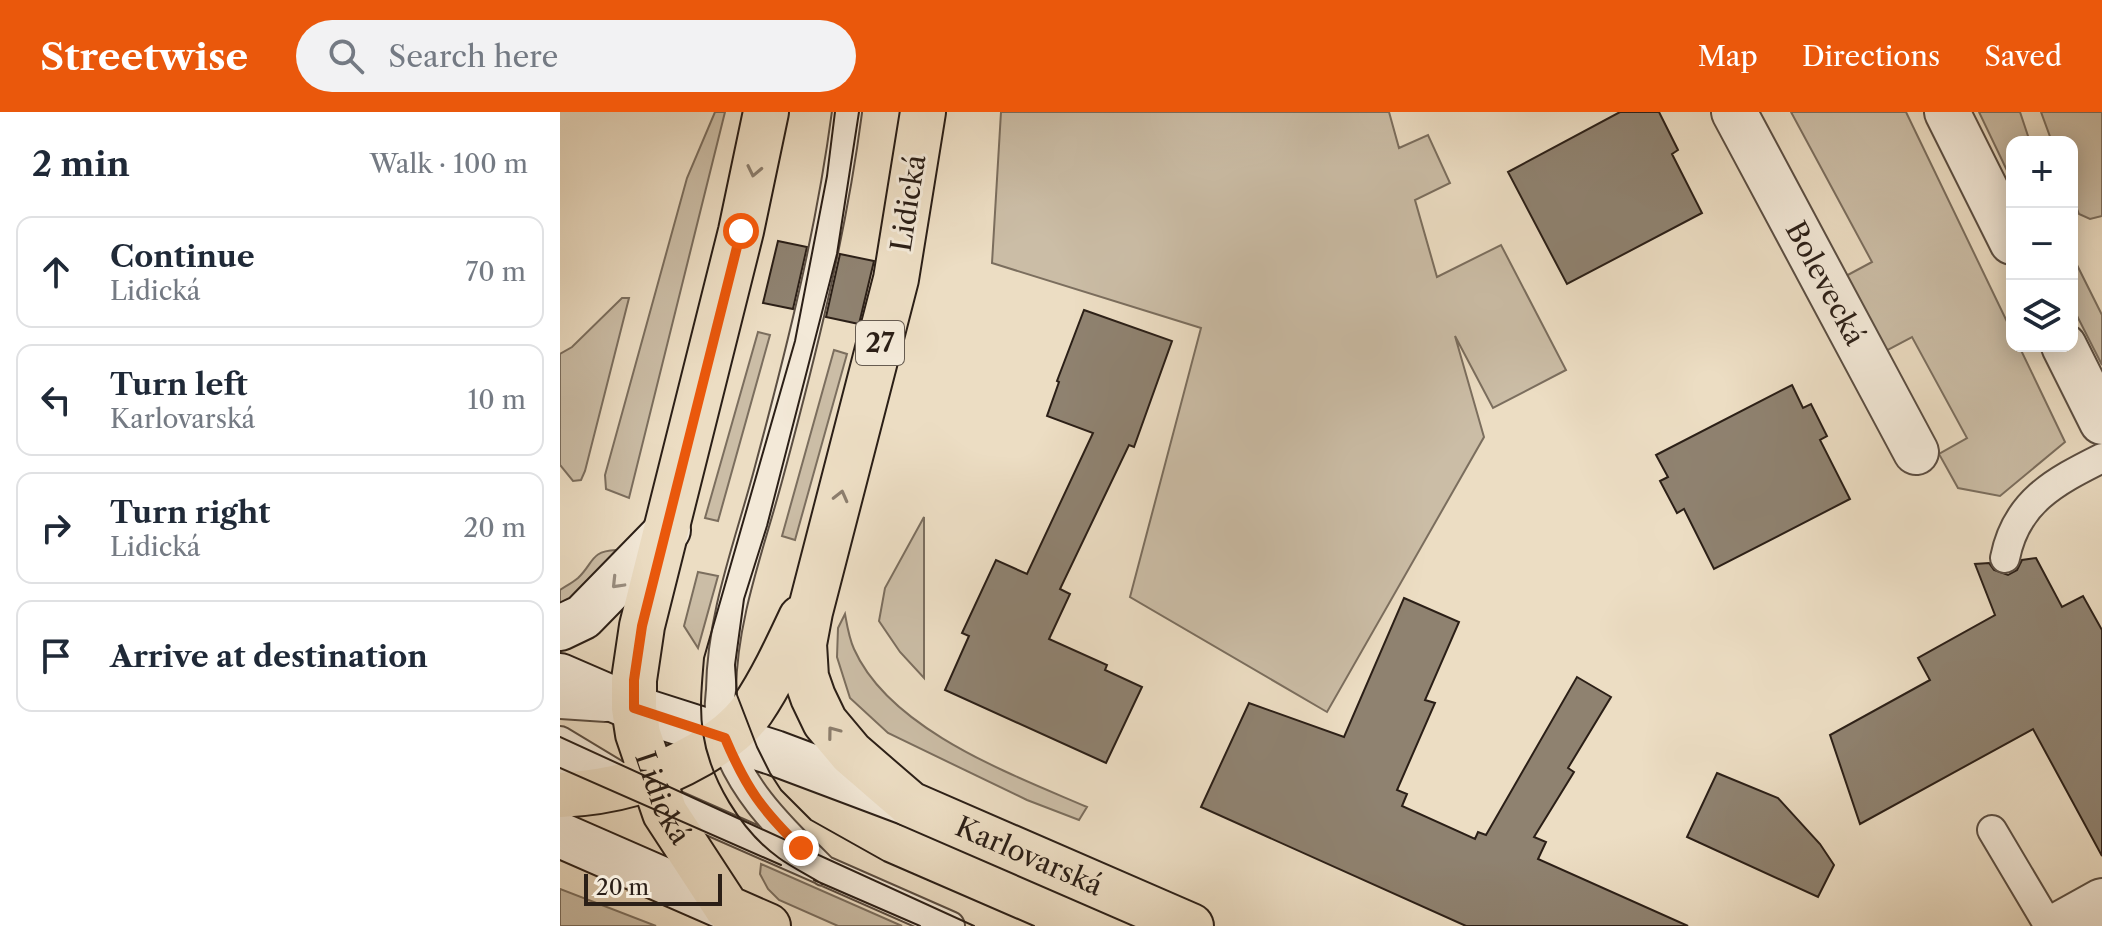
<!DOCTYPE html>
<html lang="en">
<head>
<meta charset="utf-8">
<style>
	:root { --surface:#fff; --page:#f2f2f3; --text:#1f2937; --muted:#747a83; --line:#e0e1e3; --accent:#ea580c }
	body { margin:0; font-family:"Libre Caslon Text",serif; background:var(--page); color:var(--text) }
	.controls { position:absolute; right:24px; top:24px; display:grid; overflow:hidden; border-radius:16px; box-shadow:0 4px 20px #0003 }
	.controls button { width:72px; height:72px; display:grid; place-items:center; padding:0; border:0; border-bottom:2px solid var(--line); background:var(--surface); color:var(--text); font:40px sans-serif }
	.scale { position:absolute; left:24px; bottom:20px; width:138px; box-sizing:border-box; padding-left:8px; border:4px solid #2b1f17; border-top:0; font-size:22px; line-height:28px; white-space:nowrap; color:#2b1f17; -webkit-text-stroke:6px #f3e9d8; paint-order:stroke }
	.stop { position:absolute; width:24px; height:24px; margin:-18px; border:6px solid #ea580c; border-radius:50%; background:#fff }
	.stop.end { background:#ea580c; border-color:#fff; box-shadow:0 2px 8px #0008 }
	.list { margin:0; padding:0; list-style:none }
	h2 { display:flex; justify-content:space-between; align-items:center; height:104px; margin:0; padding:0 32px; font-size:34px }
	h2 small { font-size:26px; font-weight:400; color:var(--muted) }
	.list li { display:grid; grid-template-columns:52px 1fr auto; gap:24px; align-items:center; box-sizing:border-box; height:112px; margin:0 16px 16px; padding:0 16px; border:2px solid var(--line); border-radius:16px }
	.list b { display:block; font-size:30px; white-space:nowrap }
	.list p { margin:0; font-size:26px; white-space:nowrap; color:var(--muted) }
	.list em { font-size:26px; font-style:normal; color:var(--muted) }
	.icon { flex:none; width:44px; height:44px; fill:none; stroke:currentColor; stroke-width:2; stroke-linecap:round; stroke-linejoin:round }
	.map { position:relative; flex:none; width:1542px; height:814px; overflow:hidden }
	header { display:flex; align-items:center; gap:48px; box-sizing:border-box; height:112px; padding:0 40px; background:var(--accent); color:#fff }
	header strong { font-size:38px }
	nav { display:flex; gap:44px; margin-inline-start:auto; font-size:28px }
	.search { width:560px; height:72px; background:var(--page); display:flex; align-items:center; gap:20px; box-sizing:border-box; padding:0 28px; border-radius:44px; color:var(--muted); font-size:30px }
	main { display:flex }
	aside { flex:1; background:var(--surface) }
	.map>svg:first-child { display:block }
	.green { fill:#cbbda6; stroke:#7b6e5e; stroke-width:2 }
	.building { fill:#8f8270; stroke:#2b1f17; stroke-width:2 }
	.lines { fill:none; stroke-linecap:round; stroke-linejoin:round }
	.lane-casing { stroke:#5b4e42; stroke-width:32 }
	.street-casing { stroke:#5b4e42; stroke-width:48 }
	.secondary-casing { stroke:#2b1f17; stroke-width:48 }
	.primary-casing { stroke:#2b1f17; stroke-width:48 }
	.lane { stroke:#f3e9d8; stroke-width:28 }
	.street { stroke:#f3e9d8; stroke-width:44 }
	.secondary { stroke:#f3e9d8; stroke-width:44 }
	.primary { stroke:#ecddc3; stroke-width:44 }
	.tram { stroke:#2b1f17; stroke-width:2 }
	.oneway { stroke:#8c7e6d }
	.oneway2 { stroke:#998e81 }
	.route { stroke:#ea580c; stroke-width:10 }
	.labels { text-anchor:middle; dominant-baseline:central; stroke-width:6; stroke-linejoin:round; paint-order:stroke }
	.shield { fill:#f3e9d8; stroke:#675c51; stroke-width:2 }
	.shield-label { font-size:26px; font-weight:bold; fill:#2b1f17 }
	.street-label { font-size:28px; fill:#2b1f17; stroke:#f3e9d8 }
</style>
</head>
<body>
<header>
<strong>Streetwise</strong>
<div class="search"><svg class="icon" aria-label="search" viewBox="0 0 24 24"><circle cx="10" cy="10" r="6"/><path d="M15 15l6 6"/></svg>Search here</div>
<nav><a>Map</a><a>Directions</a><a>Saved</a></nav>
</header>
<main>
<aside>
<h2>2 min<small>Walk · 100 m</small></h2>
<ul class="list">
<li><svg class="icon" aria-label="ahead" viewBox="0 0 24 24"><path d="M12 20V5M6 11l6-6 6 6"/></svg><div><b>Continue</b><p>Lidická</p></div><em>70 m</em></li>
<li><svg class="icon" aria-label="left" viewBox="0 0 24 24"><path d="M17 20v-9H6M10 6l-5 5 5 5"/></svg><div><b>Turn left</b><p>Karlovarská</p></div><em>10 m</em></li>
<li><svg class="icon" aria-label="right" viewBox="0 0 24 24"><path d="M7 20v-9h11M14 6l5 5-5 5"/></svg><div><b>Turn right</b><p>Lidická</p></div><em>20 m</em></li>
<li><svg class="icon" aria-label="arrive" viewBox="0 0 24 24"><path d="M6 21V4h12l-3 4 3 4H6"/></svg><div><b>Arrive at destination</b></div></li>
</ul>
</aside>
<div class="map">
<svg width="1542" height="814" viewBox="0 0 1542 814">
	<rect width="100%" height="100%" fill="#ecddc3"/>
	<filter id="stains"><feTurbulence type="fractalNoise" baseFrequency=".0025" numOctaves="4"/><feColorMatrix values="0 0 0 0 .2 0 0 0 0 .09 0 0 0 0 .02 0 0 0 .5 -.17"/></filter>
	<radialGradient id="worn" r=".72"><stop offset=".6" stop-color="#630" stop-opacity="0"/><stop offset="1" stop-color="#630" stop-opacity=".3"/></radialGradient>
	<path class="green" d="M 155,0 L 165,0 L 69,386 L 46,377 L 45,363 L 127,66 Z
		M 441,0 L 829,0 L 839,36 L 868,23 L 890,71 L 855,88 L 877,165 L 941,133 L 1006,258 L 933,296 L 895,224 L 924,325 L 767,600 L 570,485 L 641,216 L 432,151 Z
		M 1231,0 L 1346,0 L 1452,220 L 1452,234 L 1459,234 L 1505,330 L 1440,384 L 1398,376 L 1379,342 L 1407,326 L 1352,225 L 1324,240 L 1284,165 L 1312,150 Z
		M 1419,0 L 1460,0 L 1470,30 L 1452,30 L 1452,69 Z
		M 1481,0 L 1542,0 L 1542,104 L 1530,107 L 1519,102 L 1512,84 L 1512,30 L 1492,30 Z
		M 1512,143 L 1542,203 L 1542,253 L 1512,194 Z
		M 62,186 L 69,186 L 25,359 L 21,368 L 13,369 L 0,353 L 0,242 L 12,235 Z
		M 198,220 L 210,223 L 158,409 L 145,406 Z
		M 274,238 L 287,242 L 235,428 L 222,424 Z
		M 364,405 L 364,566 L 340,540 L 319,509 L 325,476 Z
		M 56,438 C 42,471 29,477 0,494 L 0,478 C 6,474 12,471 18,466 C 34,451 30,439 56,438 Z
		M 138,460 L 158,464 L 138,536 L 124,514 Z
		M 285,502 C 287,513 289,526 294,537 C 330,618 451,662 527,695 L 519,708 L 467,688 L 328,621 L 290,586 L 277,545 L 278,516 Z
		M 201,752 L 342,814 L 278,814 L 219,788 L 208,777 L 200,762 Z
		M 0,777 L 96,814 L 0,814 Z"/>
	<path class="building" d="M 1060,0 L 1099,0 L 1118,38 L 1112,42 L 1142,101 L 1007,172 L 948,60 Z
		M 218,129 L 247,135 L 233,197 L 203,191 Z
		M 280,142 L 314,149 L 299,212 L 266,205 Z
		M 524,198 L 612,229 L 574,335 L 569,333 L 500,477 L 510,482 L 489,527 L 547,553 L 545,558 L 582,575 L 546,651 L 385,578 L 409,524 L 402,521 L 436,448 L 467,462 L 533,321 L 487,304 L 499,270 L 497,269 Z
		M 1232,273 L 1243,296 L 1251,292 L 1267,324 L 1260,328 L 1290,387 L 1154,457 L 1124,397 L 1117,401 L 1100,369 L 1108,365 L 1096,343 Z
		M 1476,446 L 1502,495 L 1523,484 L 1542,518 L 1542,744 L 1473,617 L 1300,712 L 1270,623 L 1370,568 L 1358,546 L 1435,503 L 1415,452 L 1429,451 L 1434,458 L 1448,463 L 1457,458 L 1462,448 Z
		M 844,486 L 899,510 L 865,588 L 875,591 L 837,678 L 847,682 L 842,694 L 915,727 L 918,720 L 926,723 L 1017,565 L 1051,585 L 1008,656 L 1014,660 L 974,725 L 986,730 L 978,747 L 1128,814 L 906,814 L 641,695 L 689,591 L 784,625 Z
		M 1157,661 L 1218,686 L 1260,732 L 1274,753 L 1258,785 L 1127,725 Z"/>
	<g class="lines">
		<g class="lane-casing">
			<path id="lane" d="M 1445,446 C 1456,390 1494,370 1542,346
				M 0,592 L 46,595
				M 0,629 L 73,673 L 99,686 L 390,814
				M 0,656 L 43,675
				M 1432,718 L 1489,814
				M 264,759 C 221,717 176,675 161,614 C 158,603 160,589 161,578 C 162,503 190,432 209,360 C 241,241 271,122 287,0"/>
		</g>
		<g class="street-casing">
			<g id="street">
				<path id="s1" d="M 1174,0 L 1356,340"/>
				<path d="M 1387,0 L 1452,130"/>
				<path d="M 1504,234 L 1542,310"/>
				<path d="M 1497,814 L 1542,789"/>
			</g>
		</g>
		<g class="secondary-casing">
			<path id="secondary" d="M 0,516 L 23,505 L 108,418
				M 0,564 L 74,596 L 215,641 L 348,691
				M 0,723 L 167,796"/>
		</g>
		<g class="primary-casing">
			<g id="primary">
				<path id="s2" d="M 206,0 L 181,119 L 82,514 L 74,568 L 74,596 L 78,622 L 105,701 L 167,796 L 208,814"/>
				<path id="s3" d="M 363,0 L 336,167 L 250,500 L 244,532 L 246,565 L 253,585 L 265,610 L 291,641 L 350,692 L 631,814"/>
				<path d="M 0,683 C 54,680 93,669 140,642 C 159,630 179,617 192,598 C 211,570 226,538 241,506"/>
			</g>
		</g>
		<use href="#lane" class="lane"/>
		<use href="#street" class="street"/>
		<use href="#secondary" class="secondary"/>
		<use href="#primary" class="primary"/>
		<path class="tram" d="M 299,0 L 277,142 L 207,414 L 184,487 L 175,553 L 177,583 L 197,635 L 210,661 L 221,678 L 251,708 L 324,749 L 474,814
			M 0,625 L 414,814
			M 0,656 L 221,753
			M 254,768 L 360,814
			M 262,772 C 248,763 233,756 219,746 C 181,719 150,667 143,621 C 139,596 142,571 144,546 L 235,229 L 267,64 L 275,0"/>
	</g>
	<defs><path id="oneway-chevron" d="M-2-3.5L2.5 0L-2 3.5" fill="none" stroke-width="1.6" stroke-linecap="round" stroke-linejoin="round" transform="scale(2)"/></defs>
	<g class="oneway">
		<use href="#oneway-chevron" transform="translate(194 59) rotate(102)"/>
		<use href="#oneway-chevron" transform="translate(281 384) rotate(-76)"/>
		<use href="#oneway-chevron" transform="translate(273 620) rotate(-127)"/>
	</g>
	<use class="oneway2" href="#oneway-chevron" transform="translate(57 471) rotate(134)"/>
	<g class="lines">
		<path class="route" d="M 181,119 L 82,514 L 74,568 L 74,596 L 165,626 C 186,676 202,698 241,736"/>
	</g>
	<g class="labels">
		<rect class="shield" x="296" y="209" width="48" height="44" rx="6"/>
		<g class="shield-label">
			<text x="320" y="231">27</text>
		</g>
		<g class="street-label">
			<text transform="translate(348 91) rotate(-81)">Lidická</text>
			<text stroke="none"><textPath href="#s1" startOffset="194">Bolevecká</textPath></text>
			<text stroke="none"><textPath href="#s2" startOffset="706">Lidická</textPath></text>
			<text stroke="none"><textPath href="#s3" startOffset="876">Karlovarská</textPath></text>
		</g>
	</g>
	<rect width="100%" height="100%" filter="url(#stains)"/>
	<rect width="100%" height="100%" fill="url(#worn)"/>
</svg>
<div class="controls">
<button>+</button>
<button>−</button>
<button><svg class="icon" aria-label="layers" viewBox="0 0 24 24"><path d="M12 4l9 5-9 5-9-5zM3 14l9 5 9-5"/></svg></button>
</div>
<div class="scale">20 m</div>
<div class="stop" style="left:181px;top:119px"></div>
<div class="stop end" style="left:241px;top:736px"></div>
</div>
</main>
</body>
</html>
